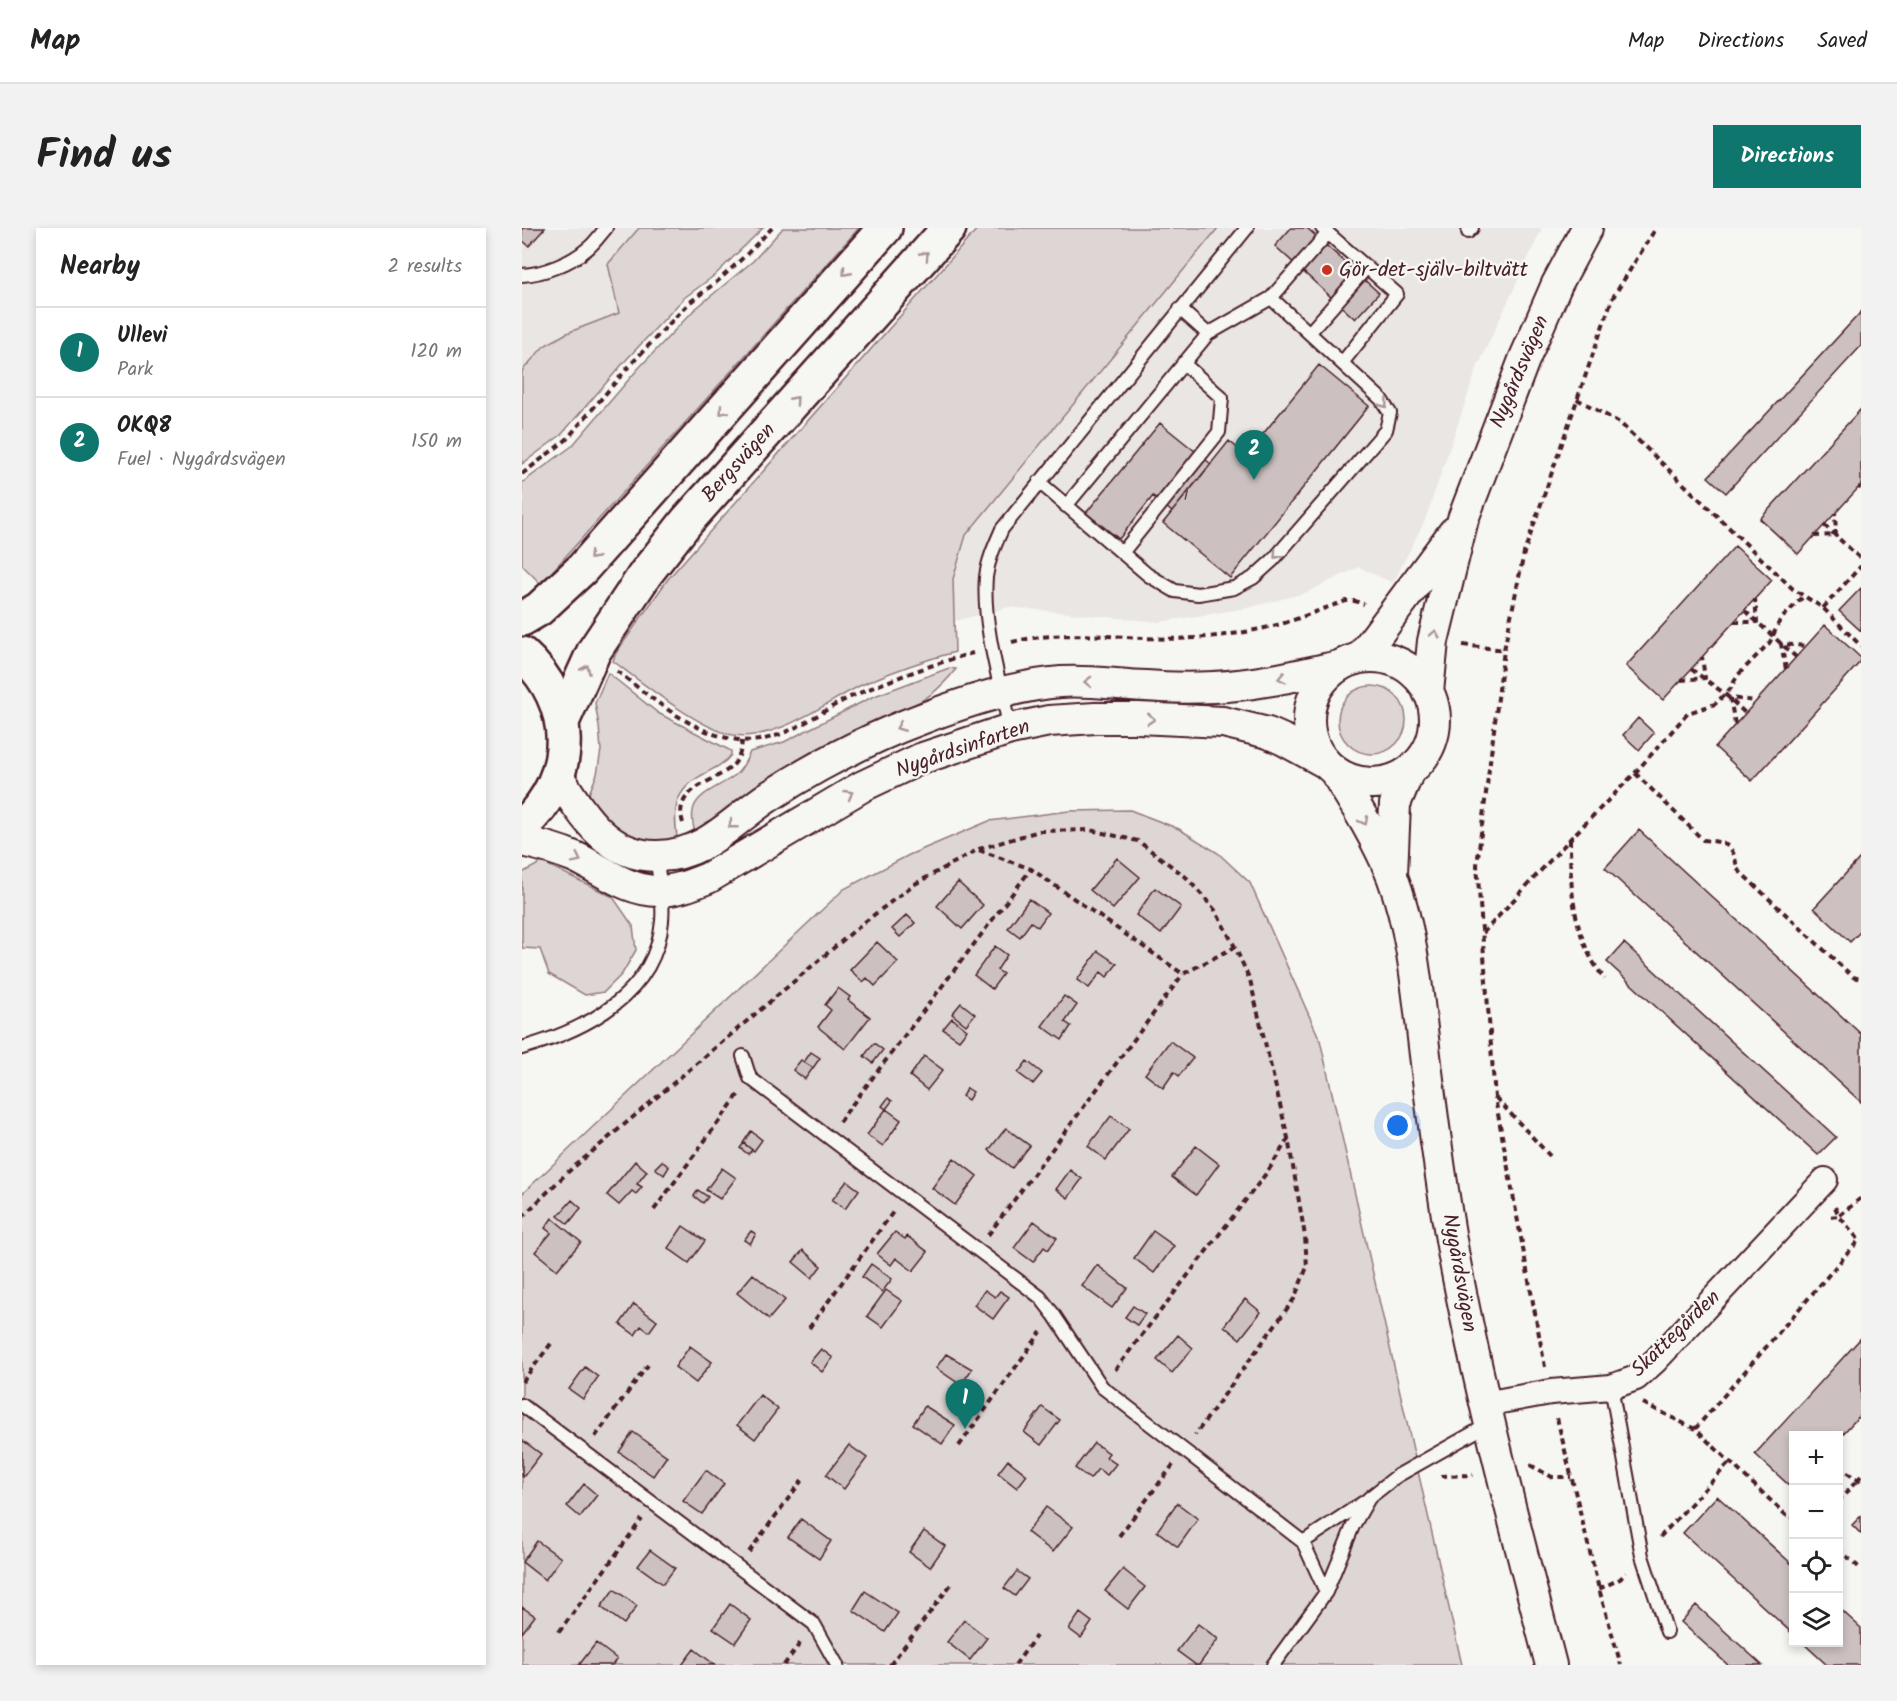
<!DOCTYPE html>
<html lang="en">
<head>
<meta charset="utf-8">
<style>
	:root { --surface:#fff; --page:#f2f2f2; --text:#222; --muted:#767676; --line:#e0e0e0; --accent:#0f766e }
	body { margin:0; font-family:Kalam,sans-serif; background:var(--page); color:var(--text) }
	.controls { position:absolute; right:18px; bottom:18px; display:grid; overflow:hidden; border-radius:0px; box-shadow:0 3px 9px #0003 }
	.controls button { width:54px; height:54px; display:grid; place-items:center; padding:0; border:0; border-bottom:2px solid var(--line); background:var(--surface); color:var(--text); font:30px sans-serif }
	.you { position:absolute; left:876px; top:898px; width:21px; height:21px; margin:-15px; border:4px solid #fff; border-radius:50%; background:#1a73e8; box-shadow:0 0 0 9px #1a73e833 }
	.badge { display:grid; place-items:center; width:39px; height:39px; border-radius:50%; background:var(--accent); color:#fff; font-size:20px; font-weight:700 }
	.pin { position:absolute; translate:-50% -50px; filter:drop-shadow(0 2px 3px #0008) }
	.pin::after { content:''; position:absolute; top:32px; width:21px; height:18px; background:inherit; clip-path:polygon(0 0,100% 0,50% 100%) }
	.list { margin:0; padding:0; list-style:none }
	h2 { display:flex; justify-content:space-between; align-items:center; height:78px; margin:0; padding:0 24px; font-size:26px }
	h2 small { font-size:20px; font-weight:400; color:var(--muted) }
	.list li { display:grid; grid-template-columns:39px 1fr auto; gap:18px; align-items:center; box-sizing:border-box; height:90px; padding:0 24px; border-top:2px solid var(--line) }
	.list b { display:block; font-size:22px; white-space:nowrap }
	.list p { margin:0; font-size:20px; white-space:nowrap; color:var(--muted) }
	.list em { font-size:20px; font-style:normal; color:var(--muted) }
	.icon { flex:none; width:33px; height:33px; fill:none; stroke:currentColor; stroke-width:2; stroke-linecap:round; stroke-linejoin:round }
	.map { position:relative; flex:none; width:1339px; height:1437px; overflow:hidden; border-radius:0px }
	header { display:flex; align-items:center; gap:36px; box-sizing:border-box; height:84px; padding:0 30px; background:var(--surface); border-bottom:2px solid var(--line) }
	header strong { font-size:28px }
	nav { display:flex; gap:33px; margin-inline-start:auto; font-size:21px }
	.intro { display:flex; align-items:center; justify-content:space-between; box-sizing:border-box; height:144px; padding:0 36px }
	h1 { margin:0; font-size:42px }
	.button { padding:15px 27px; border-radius:0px; background:var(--accent); color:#fff; font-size:21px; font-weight:700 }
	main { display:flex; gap:36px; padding:0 36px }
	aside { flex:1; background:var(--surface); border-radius:0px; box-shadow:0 3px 9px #0003 }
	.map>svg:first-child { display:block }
	.built { fill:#e9e6e3 }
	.green { fill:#ddd6d5; stroke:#947a80; stroke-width:1.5 }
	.building { fill:#ccc1c0; stroke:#4a1f2b; stroke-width:1.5 }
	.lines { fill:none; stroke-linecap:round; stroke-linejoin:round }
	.service-casing { stroke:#4a1f2b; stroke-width:16 }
	.minor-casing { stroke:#4a1f2b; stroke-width:28 }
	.tertiary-casing { stroke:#4a1f2b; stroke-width:34 }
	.secondary-casing { stroke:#4a1f2b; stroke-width:38 }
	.path { stroke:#4a1f2b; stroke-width:4; stroke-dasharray:6 4.5; stroke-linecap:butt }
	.service { stroke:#f6f6f2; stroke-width:12 }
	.minor { stroke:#f6f6f2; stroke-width:24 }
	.tertiary { stroke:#f6f6f2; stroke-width:30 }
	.secondary { stroke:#f6f6f2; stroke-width:33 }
	.oneway { stroke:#a99598 }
	.poi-dot { fill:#c8321e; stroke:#f6f6f2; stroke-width:2 }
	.labels { text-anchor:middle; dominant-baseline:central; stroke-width:5; stroke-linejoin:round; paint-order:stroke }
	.number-label { font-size:18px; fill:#6a4850 }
	.poi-label { font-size:21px; fill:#4a1f2b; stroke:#f6f6f2; text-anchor:start }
	.street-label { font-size:21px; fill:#4a1f2b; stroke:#f6f6f2 }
</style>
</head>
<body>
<header>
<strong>Map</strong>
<nav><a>Map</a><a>Directions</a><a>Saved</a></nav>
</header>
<div class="intro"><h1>Find us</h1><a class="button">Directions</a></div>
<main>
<aside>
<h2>Nearby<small>2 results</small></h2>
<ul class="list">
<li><span class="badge">1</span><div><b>Ullevi</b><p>Park</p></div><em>120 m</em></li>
<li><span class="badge">2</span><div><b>OKQ8</b><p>Fuel · Nygårdsvägen</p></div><em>150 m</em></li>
</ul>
</aside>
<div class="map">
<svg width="1339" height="1437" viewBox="0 0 1339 1437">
	<rect width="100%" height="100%" fill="#f6f6f2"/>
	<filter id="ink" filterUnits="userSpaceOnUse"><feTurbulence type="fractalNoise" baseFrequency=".0167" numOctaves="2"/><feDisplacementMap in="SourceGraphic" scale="12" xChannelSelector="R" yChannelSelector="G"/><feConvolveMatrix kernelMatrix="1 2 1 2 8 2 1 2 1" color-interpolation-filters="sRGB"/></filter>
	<g filter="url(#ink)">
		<path class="built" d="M 0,0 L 117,0 L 86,36 L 98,85 L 45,105 L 22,117 L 0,143 Z
			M 696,0 L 1020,0 L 955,140 L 903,292 L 871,355 L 837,339 L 783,365 L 725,380 L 637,394 L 487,379 L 433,393 L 431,351 L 444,307 Z"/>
		<path class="green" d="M 117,0 L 241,0 L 193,47 L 162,70 L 104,132 L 39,207 L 0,236 L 0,143 L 22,118 L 45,105 L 97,85 L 86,36 Z
			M 261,0 L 337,0 L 19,356 L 0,337 L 0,255 L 50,218 L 115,142 L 172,82 L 231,33 Z
			M 456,0 L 696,0 L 444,307 L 431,351 L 433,424 C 403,432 374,442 346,454 C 307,471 256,514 211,507 C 178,501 119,454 91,433 L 94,425 L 146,351 Z
			M 427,440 L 434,441 C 416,464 402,473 375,485 L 174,608 C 161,568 185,567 212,548 C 220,543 224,532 228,524 L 262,514 L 350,469 Z
			M 86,445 L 136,485 L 209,523 L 209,527 C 202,536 193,540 182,546 C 150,563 151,583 156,616 C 143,614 127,616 114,612 C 92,606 78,586 66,568 L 75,546 L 79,522 L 77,498 L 73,475 Z
			M816 492a34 34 0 1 1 68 0a34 34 0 1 1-68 0Z
			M 608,582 L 657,601 L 696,625 L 728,655 L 798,812 L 940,1437 L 0,1437 L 0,966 L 322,661 L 387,627 L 467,593 L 547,583 Z
			M 20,634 L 91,669 L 111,698 L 114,722 L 100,746 L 82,764 L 63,767 L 27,746 L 18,721 L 0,720 L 0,645 Z"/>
		<path class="building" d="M 0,0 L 23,0 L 7,18 L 0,12 Z
			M 769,0 L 785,0 L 857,65 L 833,91 L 753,18 Z
			M 1339,84 L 1339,118 L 1204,265 L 1186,249 Z
			M 797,137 L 847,178 L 708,350 L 641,295 L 707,213 L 724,227 Z
			M 1339,181 L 1339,257 L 1276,326 L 1238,291 Z
			M 638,195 L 689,236 L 650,284 L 631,268 L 597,311 L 564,285 Z
			M 1213,318 L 1250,352 L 1141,472 L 1104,438 Z
			M 1339,360 L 1339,403 L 1317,383 Z
			M 1303,397 L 1339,430 L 1339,433 L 1230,553 L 1193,519 Z
			M 1116,490 L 1132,505 L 1117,522 L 1101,507 Z
			M 1117,602 L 1339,806 L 1339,874 L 1083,640 Z
			M 1339,629 L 1339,703 L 1328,714 L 1292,680 Z
			M 595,630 L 618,649 L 591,681 L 568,662 Z
			M 436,654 L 461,677 L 440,701 L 415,678 Z
			M 633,660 L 659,679 L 639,706 L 614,687 Z
			M 507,671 L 526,685 L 516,699 L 509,694 L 498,709 L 486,700 Z
			M 385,687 L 393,695 L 378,709 L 370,701 Z
			M 355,714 L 376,734 L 353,758 L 345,750 L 341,754 L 328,742 Z
			M 1102,715 L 1314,909 L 1296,927 L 1085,734 Z
			M 473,718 L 485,727 L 475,742 L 481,746 L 470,761 L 452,747 Z
			M 576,723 L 595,736 L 585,749 L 579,744 L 567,760 L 555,752 Z
			M 316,760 L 328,769 L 326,772 L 348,789 L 323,821 L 296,799 L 309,782 L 303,777 Z
			M 542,768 L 555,777 L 543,794 L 549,798 L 540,812 L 520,798 Z
			M 439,775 L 453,786 L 444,797 L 430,786 Z
			M 430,790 L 445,802 L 437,812 L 421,801 Z
			M 648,813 L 671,830 L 657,848 L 652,844 L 641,860 L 623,846 Z
			M 352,815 L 361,822 L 351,835 L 342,828 Z
			M 289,824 L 298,830 L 291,840 L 282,834 Z
			M 402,828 L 421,842 L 405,862 L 388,848 Z
			M 279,832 L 291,840 L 283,851 L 271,842 Z
			M 505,833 L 520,845 L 511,856 L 496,845 Z
			M 445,860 L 451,864 L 446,872 L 440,868 Z
			M 366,870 L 370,873 L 364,881 L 360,878 Z
			M 364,881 L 379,892 L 361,918 L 345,907 Z
			M 589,888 L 607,901 L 584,932 L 566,918 Z
			M 484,900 L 508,918 L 490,940 L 467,922 Z
			M 229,903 L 240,912 L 232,923 L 221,915 Z
			M 222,915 L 230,922 L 226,926 L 218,920 Z
			M 674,918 L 697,936 L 674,967 L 650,949 Z
			M 432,930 L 455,948 L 433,977 L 410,960 Z
			M 113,933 L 125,943 L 115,956 L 120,959 L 114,966 L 110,963 L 97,977 L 85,967 Z
			M 140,933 L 147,939 L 142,947 L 133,940 Z
			M 200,940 L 214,950 L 198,971 L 184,962 Z
			M 548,942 L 560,951 L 546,970 L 534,961 Z
			M 325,953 L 337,962 L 323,981 L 310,972 Z
			M 176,962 L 186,969 L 181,975 L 172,968 Z
			M 50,972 L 59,980 L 46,996 L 36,988 Z
			M 30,990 L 59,1014 L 35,1042 L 13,1024 L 29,1005 L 23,1000 Z
			M 512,993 L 535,1010 L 526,1022 L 522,1019 L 511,1034 L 492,1020 Z
			M 161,998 L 183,1013 L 167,1035 L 146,1020 Z
			M 229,1003 L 234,1006 L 228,1016 L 222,1012 Z
			M 631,1003 L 652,1018 L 632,1045 L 612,1030 Z
			M 373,1004 L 383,1011 L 385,1008 L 406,1024 L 391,1043 L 374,1030 L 369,1037 L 355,1026 Z
			M 281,1022 L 299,1038 L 290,1050 L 271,1034 Z
			M 349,1036 L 370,1051 L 360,1064 L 340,1049 Z
			M 575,1037 L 605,1060 L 590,1080 L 560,1058 Z
			M 231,1046 L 263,1072 L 247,1091 L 215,1065 Z
			M 364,1062 L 380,1073 L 361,1099 L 345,1088 Z
			M 463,1062 L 473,1069 L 478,1063 L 487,1069 L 471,1091 L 452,1077 Z
			M 723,1071 L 739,1084 L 718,1111 L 702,1098 Z
			M 112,1076 L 135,1093 L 127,1104 L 119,1098 L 113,1107 L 98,1096 Z
			M 611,1078 L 623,1086 L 615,1097 L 603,1089 Z
			M 656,1107 L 671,1120 L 650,1145 L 635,1132 Z
			M 1339,1110 L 1339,1186 L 1316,1211 L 1316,1208 L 1272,1208 L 1271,1261 L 1233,1226 Z
			M 168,1118 L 190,1134 L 174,1155 L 153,1139 Z
			M 299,1121 L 311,1130 L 300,1144 L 288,1134 Z
			M 424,1126 L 450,1141 L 439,1157 L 414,1140 Z
			M 63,1139 L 76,1149 L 61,1171 L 47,1161 Z
			M 238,1167 L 256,1181 L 233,1211 L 215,1197 Z
			M 403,1178 L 433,1197 L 420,1216 L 391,1196 Z
			M 520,1179 L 538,1192 L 519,1217 L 502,1204 Z
			M 111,1204 L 145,1228 L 131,1248 L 97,1224 Z
			M 0,1212 L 19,1226 L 1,1249 L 0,1248 Z
			M 572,1215 L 587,1225 L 584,1229 L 594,1236 L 585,1247 L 576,1241 L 568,1251 L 553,1240 Z
			M 327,1217 L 345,1230 L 322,1261 L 304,1247 Z
			M 486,1232 L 505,1247 L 495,1260 L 476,1245 Z
			M 184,1242 L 202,1256 L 180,1286 L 161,1273 Z
			M 62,1256 L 75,1267 L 58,1289 L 45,1278 Z
			M 1195,1268 L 1272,1338 L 1272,1407 L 1161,1305 Z
			M 655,1275 L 676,1291 L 656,1319 L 635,1303 Z
			M 524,1279 L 551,1299 L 531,1324 L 505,1304 Z
			M 1339,1288 L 1339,1306 L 1330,1297 Z
			M 279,1291 L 309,1313 L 297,1331 L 266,1309 Z
			M 402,1303 L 423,1318 L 408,1339 L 387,1324 Z
			M 15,1313 L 39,1330 L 23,1352 L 0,1334 Z
			M 128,1322 L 153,1340 L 141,1356 L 116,1338 Z
			M 601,1341 L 623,1359 L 606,1381 L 583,1363 Z
			M 495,1343 L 506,1351 L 493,1368 L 482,1360 Z
			M 92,1361 L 115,1378 L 102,1396 L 79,1379 Z
			M 343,1363 L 376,1385 L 363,1404 L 331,1382 Z
			M 208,1376 L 229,1392 L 213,1415 L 191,1400 Z
			M 1174,1377 L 1240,1437 L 1206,1437 L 1159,1394 Z
			M 0,1379 L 13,1388 L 0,1405 Z
			M 1316,1379 L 1339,1400 L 1339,1437 L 1305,1437 L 1280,1414 L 1316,1414 Z
			M 558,1385 L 570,1394 L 559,1410 L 547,1401 Z
			M 442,1392 L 465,1410 L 448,1432 L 425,1414 Z
			M 676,1396 L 696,1411 L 677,1437 L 674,1437 L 655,1423 Z
			M 74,1415 L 95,1431 L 90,1437 L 57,1437 Z
			M 172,1421 L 193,1437 L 160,1437 Z"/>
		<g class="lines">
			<g class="service-casing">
				<path id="service" d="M 800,0 L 875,66 L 820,135
					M 946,4 L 950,0
					M 0,47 C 21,46 49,35 65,21 C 72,16 78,7 84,0
					M 749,70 L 806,5
					M 788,104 L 845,39
					M 517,254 L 626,347 L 653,363 L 676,366 L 712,360 L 731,350 L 751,332 L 864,202 L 868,185 L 859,171 L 749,70 L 686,106 L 658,81
					M 544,278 L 686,106
					M 600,325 L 697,204 L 700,170 L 661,135
					M 488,501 C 478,455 460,395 464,349 C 466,332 473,317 480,301 L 725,0
					M 0,820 C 64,802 134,766 140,693 C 142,672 137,649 134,629
					M 221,828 L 228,850 L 518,1069 L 532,1087 L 580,1159 L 781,1314 L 804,1364
					M 1089,1159 L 1120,1328 L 1145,1404
					M 0,1177 L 292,1396 L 315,1437
					M 781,1314 L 845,1272
					M 751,1437 L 804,1364 L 831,1298 L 847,1270 L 875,1248 L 967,1196"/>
			</g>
			<g class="minor-casing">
				<path id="minor" d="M 962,1176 L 1029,1164 L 1089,1159 L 1114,1150 L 1133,1133 L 1303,952"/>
			</g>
			<g class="tertiary-casing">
				<path id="tertiary" d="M787 492a63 63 0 1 1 126 0a63 63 0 1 1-126 0Z
					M 838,430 L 932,304
					M 906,464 L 911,413 L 941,291 L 1002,132 L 1035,56 L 1065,0
					M 812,542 C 833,576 855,611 870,648 C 891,703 896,769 903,827 C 911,894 920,962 932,1029 C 958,1167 994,1302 1029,1437
					M 36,548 C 60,586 85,629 136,628 C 182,628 210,593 246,569 C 294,538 345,511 399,491 C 443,474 491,458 539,454 C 568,452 596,457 624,458 C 647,460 670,460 692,459 C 735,457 776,447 817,438
					M 0,613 C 18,617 36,622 53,629 C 81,642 105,663 137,663 C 154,663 171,656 186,650 L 341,558 L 398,531 L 488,501 L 527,493 L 573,490 L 616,490 L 701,494 L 746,505 L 762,512 L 804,535
					M 870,646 L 873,576 L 887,543"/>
			</g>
			<g class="secondary-casing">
				<path id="secondary" d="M 0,391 L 17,381 L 60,341 L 363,0
					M 0,426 C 54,474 56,550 0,598
					M 40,494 L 72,423 L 124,345 L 165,293 L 427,0"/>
			</g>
			<path class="path" d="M 1055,171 L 1098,195 L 1271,361 L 1301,380 L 1339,418
				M 0,246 L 44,212 L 109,136 L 167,75 L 197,52 L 224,27 L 250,0
				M 1336,259 L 1339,260
				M 1302,297 L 1339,331
				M 1292,308 L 1314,307 L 1313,285
				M 1301,380 L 1339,338
				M 1223,383 L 1274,429
				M 1212,394 L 1235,394 L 1233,371
				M 490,414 C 551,399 612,414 673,410 C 701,408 728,404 755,397 C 778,391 801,380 824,373 L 833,373 L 842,376
				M 941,417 L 982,422
				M 1169,441 L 1203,466 L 1223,485
				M 1264,441 L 1259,416 L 1284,418
				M 95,443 C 129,470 173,507 217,512 C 260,518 297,482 335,466 C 373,450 411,436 451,425
				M 1159,452 L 1183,450 L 1180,429
				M 1213,496 L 1208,470 L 1234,473
				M 1113,545 L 1181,612 C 1205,614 1212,617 1215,641 L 1331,749 L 1339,751
				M 161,595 C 150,560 192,555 209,539 C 217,532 219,523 220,513
				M 1048,611 C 1048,660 1051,712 1083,751
				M 457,622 L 509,641 L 661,746 L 713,719
				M 961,705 L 1048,611 L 1113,545 L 1166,485 L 1193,476 L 1209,460 L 1215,448 L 1248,414 L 1258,392 L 1282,368
				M 974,870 L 1028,928
				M 317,894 L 509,641
				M 1313,979 L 1317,988 L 1339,970
				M 132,982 L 217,866
				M 0,989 L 46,944 L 340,696 L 391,657 L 457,621 L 517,603 L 568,602 L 616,613 L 664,649 L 693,682 L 713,719 L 728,752 L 766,910 L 783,1008 L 785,1039 L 772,1071 L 673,1207
				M 466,1007 L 661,746
				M 287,1100 L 371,984
				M 1023,1139 L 973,870 L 955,637 L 982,422 L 1002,325 L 1090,71 L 1134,0
				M 593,1142 L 746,943 L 766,911
				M 0,1154 L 31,1113
				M 1121,1175 L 1173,1201 L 1264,1287 L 1272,1290
				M 1035,1190 L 1077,1361 L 1099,1437
				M 1173,1201 L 1337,1012 L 1317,988 L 1305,989
				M 73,1209 L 126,1137
				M 437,1218 L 519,1104
				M 1008,1237 L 1030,1249 L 1049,1249
				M 1316,1239 L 1339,1254
				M 919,1248 L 951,1247
				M 1316,1274 L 1339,1248
				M 597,1308 L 651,1237
				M 1138,1309 L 1208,1234
				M 1316,1321 L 1339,1341
				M 227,1324 L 280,1252
				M 1077,1361 L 1098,1351 L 1104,1345
				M 37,1404 L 120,1291
				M 262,1437 L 279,1414
				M 368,1437 L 430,1355
				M 493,1437 L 514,1408"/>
			<use href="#service" class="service"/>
			<use href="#minor" class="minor"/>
			<use href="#tertiary" class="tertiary"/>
			<use href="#secondary" class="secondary"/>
		</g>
		<defs><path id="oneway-chevron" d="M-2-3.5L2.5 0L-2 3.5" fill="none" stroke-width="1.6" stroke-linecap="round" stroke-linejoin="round" transform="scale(1.5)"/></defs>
		<g class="oneway">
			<use href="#oneway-chevron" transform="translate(403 27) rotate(-48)"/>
			<use href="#oneway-chevron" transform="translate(324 44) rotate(132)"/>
			<use href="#oneway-chevron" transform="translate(273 172) rotate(-48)"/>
			<use href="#oneway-chevron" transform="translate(862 176) rotate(53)"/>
			<use href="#oneway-chevron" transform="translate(201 183) rotate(131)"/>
			<use href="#oneway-chevron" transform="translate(755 327) rotate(132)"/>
			<use href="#oneway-chevron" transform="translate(71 328) rotate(132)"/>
			<use href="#oneway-chevron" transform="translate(913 406) rotate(-78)"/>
			<use href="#oneway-chevron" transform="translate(64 441) rotate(-66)"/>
			<use href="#oneway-chevron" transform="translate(760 450) rotate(168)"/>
			<use href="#oneway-chevron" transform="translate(566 454) rotate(-179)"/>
			<use href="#oneway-chevron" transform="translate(629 491) rotate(3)"/>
			<use href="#oneway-chevron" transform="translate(378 499) rotate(158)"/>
			<use href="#oneway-chevron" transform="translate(327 566) rotate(-30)"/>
			<use href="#oneway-chevron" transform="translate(842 593) rotate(62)"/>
			<use href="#oneway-chevron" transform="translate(210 597) rotate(142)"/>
			<use href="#oneway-chevron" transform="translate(55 631) rotate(26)"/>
		</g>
	</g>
	<circle class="poi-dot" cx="805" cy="42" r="6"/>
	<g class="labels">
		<g class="number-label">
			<text x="664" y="267">1</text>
		</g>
		<g class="poi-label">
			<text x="817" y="42">Gör-det-själv-biltvätt</text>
		</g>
		<g class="street-label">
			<text transform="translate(998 144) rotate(-67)">Nygårdsvägen</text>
			<text transform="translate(217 235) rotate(-48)">Bergsvägen</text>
			<text transform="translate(441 521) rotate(-19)">Nygårdsinfarten</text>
			<text transform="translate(937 1045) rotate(80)">Nygårdsvägen</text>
			<text transform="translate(1154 1106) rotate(-44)">Skattegården</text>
		</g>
	</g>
</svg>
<div class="controls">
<button>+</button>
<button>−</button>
<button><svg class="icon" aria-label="locate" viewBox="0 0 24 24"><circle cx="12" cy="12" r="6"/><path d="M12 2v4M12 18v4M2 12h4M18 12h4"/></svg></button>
<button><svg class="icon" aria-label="layers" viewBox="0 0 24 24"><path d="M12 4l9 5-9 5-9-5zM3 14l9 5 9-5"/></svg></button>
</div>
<div class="you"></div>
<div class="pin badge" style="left:443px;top:1201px">1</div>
<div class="pin badge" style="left:732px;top:252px">2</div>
</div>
</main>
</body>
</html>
